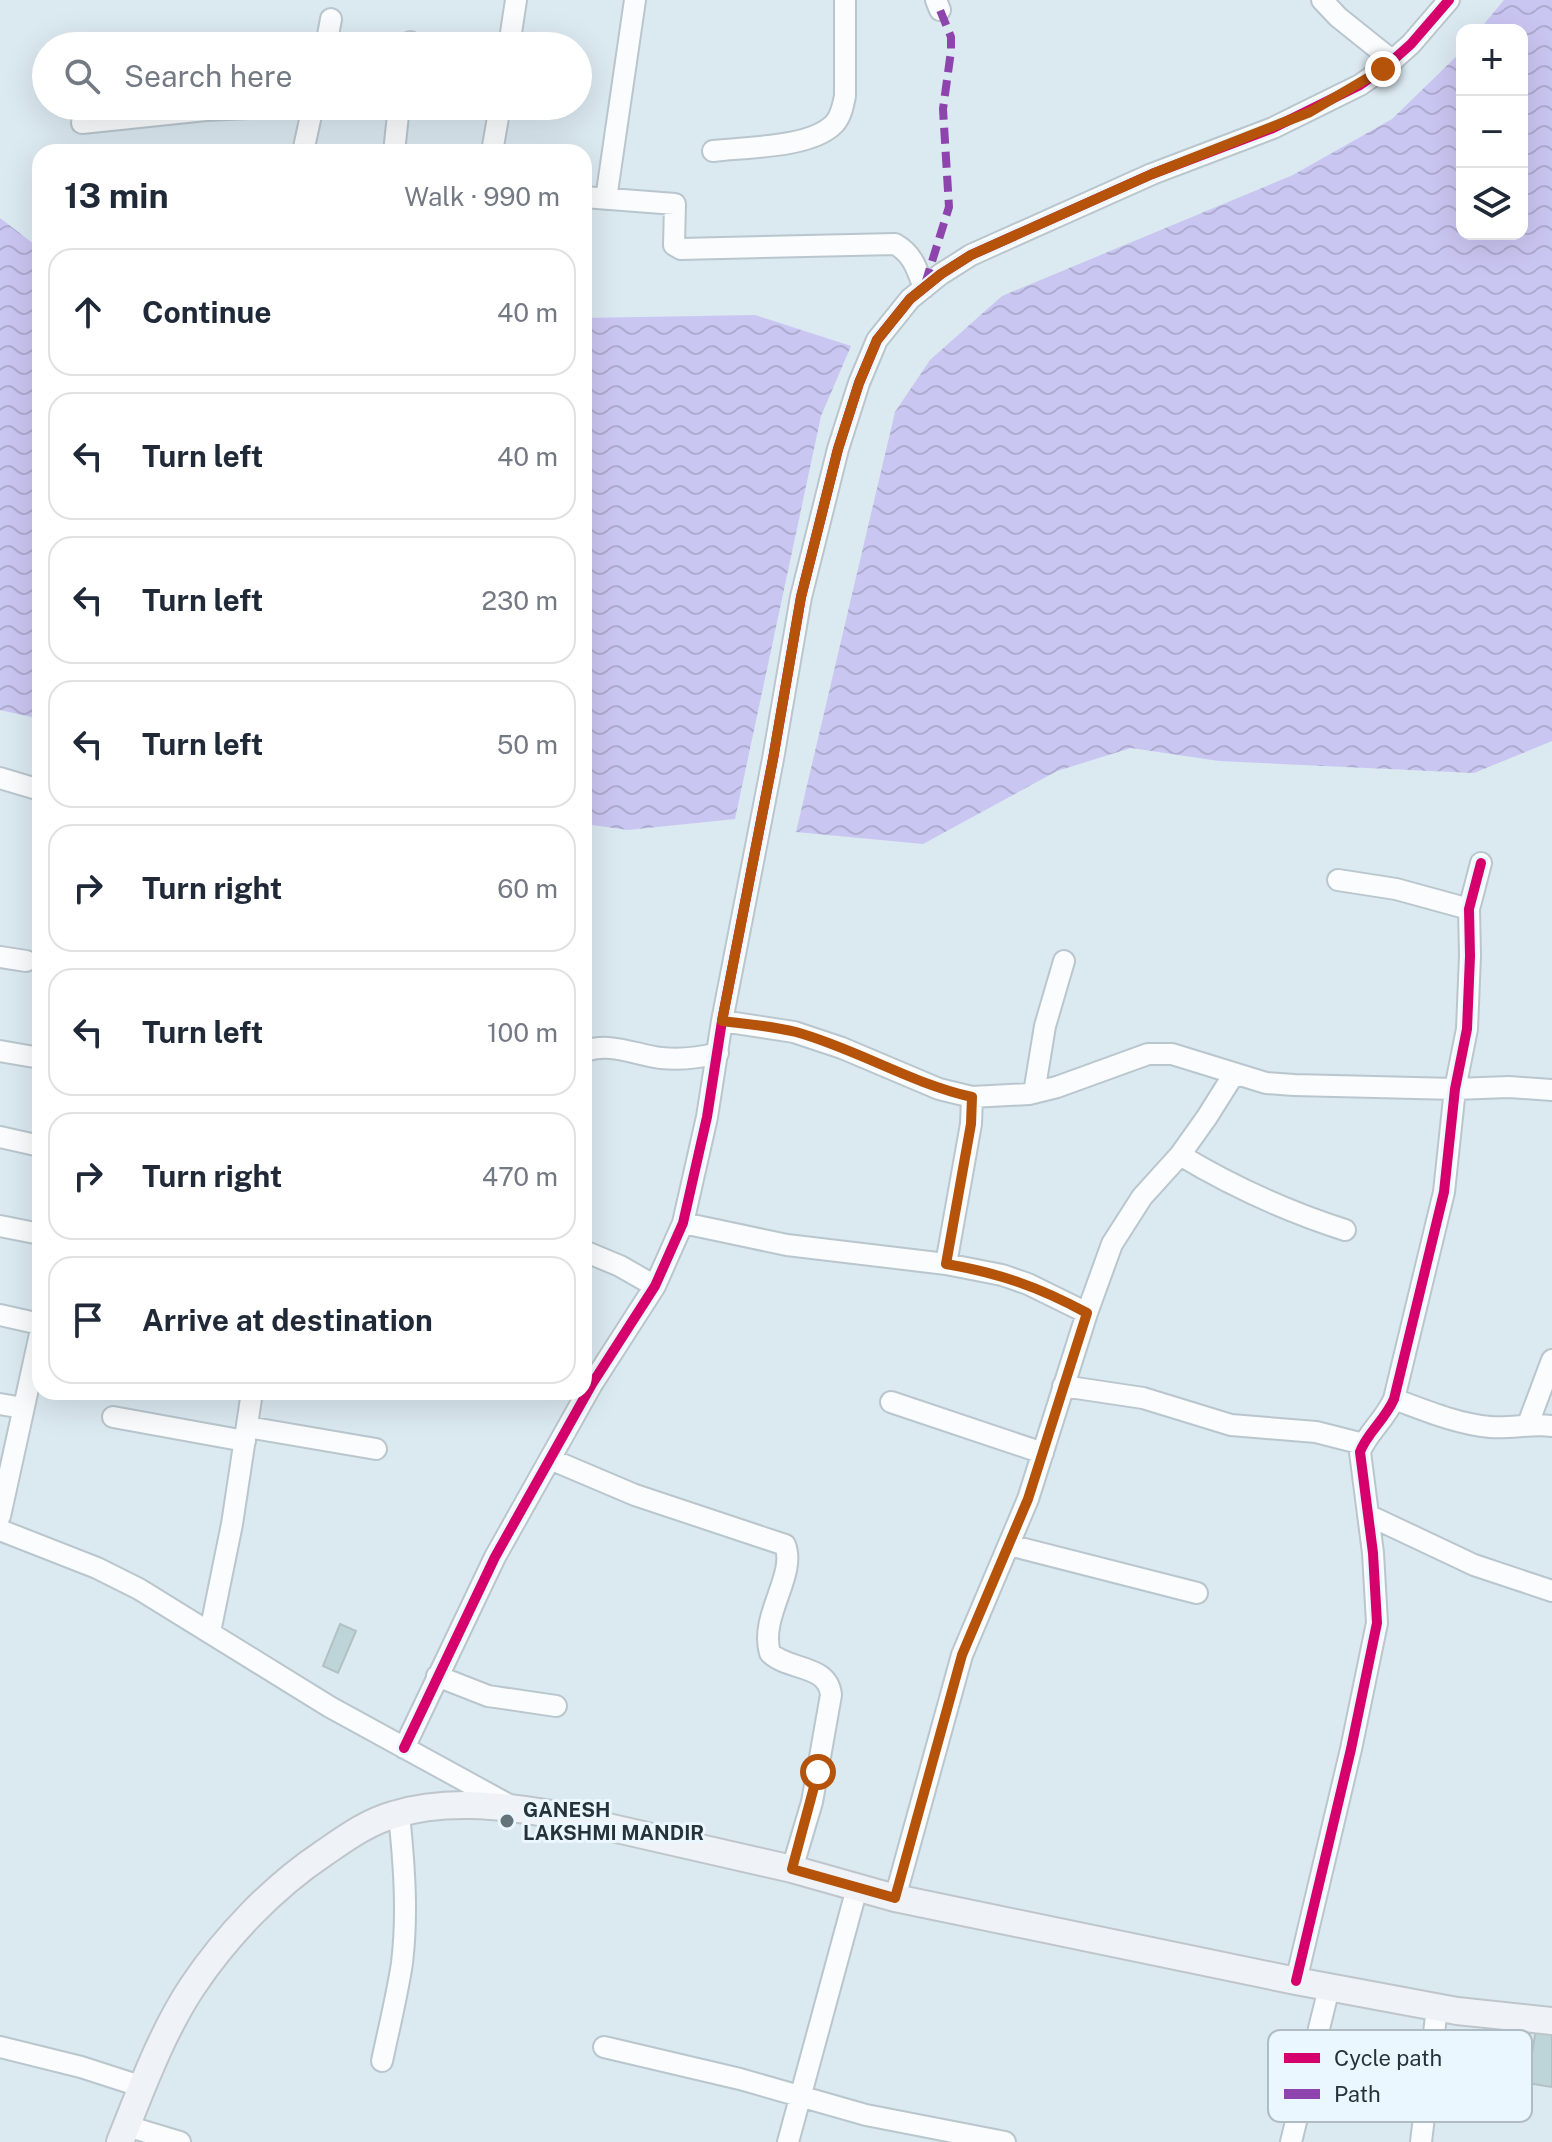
<!DOCTYPE html>
<html lang="en">
<head>
<meta charset="utf-8">
<style>
	:root { --surface:#fff; --page:#f2f2f3; --text:#1f2937; --muted:#747a83; --line:#e0e1e3 }
	body { margin:0; font-family:"Public Sans",sans-serif; background:var(--page); color:var(--text) }
	.controls { position:absolute; right:24px; top:24px; display:grid; overflow:hidden; border-radius:16px; box-shadow:0 8px 32px #0002 }
	.controls button { width:72px; height:72px; display:grid; place-items:center; padding:0; border:0; border-bottom:2px solid var(--line); background:var(--surface); color:var(--text); font:40px sans-serif }
	.stop { position:absolute; width:24px; height:24px; margin:-18px; border:6px solid #b45309; border-radius:50%; background:#fff }
	.stop.end { background:#b45309; border-color:#fff; box-shadow:0 2px 8px #0008 }
	.list { margin:0; padding:0; list-style:none }
	h2 { display:flex; justify-content:space-between; align-items:center; height:104px; margin:0; padding:0 32px; font-size:34px }
	h2 small { font-size:26px; font-weight:400; color:var(--muted) }
	.list li { display:grid; grid-template-columns:52px 1fr auto; gap:24px; align-items:center; box-sizing:border-box; height:128px; margin:0 16px 16px; padding:0 16px; border:2px solid var(--line); border-radius:24px }
	.list b { display:block; font-size:30px; white-space:nowrap }
	.list em { font-size:26px; font-style:normal; color:var(--muted) }
	.icon { flex:none; width:44px; height:44px; fill:none; stroke:currentColor; stroke-width:2; stroke-linecap:round; stroke-linejoin:round }
	.map { position:relative; flex:none; width:1552px; height:2142px; overflow:hidden }
	.search { position:absolute; background:var(--surface); box-shadow:0 8px 32px #0002; left:32px; top:32px; width:560px; height:88px; display:flex; align-items:center; gap:20px; box-sizing:border-box; padding:0 28px; border-radius:44px; color:var(--muted); font-size:30px }
	.panel { position:absolute; background:var(--surface); box-shadow:0 8px 32px #0002; left:32px; top:144px; width:560px; height:1256px; border-radius:24px }
	.map>svg:first-child { display:block }
	.water { fill:url(#water-waves) }
	.building { fill:#bdd4d8; stroke:#b3c1c5; stroke-width:2 }
	.lines { fill:none; stroke-linecap:round; stroke-linejoin:round }
	.minor-casing { stroke:#b9c6cd; stroke-width:24 }
	.major-casing { stroke:#bfc6cb; stroke-width:30 }
	.minor { stroke:#fafcfd; stroke-width:20 }
	.major { stroke:#eff3f7; stroke-width:26 }
	.quiet { stroke:#8e44ad; stroke-width:8; stroke-dasharray:16 8; stroke-linecap:butt }
	.cycleway-casing { stroke:#eaf7fe; stroke-width:15 }
	.cycleway { stroke:#d6006c; stroke-width:10 }
	.route { stroke:#b45309; stroke-width:10 }
	.poi-dot { fill:#65737a; stroke:#eaf7fe; stroke-width:3 }
	.labels { text-anchor:middle; dominant-baseline:central; stroke-width:6; stroke-linejoin:round; paint-order:stroke }
	.poi-label { font-size:20px; font-weight:bold; fill:#26333a; stroke:#eaf7fe; text-anchor:start }
	.key { fill:#eaf7fe; stroke:#afbcc3; stroke-width:2 }
	.key-label { font-size:22px; fill:#26333a }
</style>
</head>
<body>
<div class="map">
<svg width="1552" height="2142" viewBox="0 0 1552 2142">
	<defs>
		<pattern id="water-waves" width="16" height="10" patternUnits="userSpaceOnUse" patternTransform="scale(2)"><rect width="16" height="10" fill="#cac6f2"/><path d="M0 5q4-4 8 0t8 0" fill="none" stroke="#adabd0"/></pattern>
	</defs>
	<rect width="100%" height="100%" fill="#dbe9f1"/>
	<path class="water" d="M 1504,0 L 1552,0 L 1552,741 L 1474,773 L 1219,761 L 1131,748 L 1057,771 L 923,844 L 796,832 L 895,412 L 930,360 L 1002,296 L 1293,175 L 1392,119 L 1462,51 L 1462,234 L 1522,234 L 1522,30 L 1479,30 Z
		M 0,218 L 34,244 L 40,244 L 40,719 L 0,710 Z
		M 755,315 L 851,346 L 821,416 L 735,819 L 628,830 L 584,824 L 584,318 Z"/>
	<path class="building" d="M 340,1624 L 356,1631 L 338,1673 L 323,1666 Z
		M 1536,2029 L 1552,2032 L 1552,2087 L 1527,2083 Z"/>
	<g class="lines">
		<g class="minor-casing">
			<path id="minor" d="M 936,0 L 940,10
				M 1322,0 L 1338,17 L 1393,61
				M 326,46 L 331,19
				M 409,46 L 410,42
				M 509,46 L 516,0
				M 82,123 L 206,110 L 298,106
				M 713,151 C 745,147 811,148 834,124 C 841,117 843,106 845,96 L 845,0
				M 303,152 L 313,106
				M 394,152 L 399,106
				M 492,152 L 500,106
				M 584,197 L 675,204 L 674,245 L 681,249 L 895,244 C 913,254 917,269 924,288
				M 606,199 L 635,0
				M 0,778 L 40,790
				M 1338,880 L 1396,889 L 1469,909
				M 0,957 L 26,961
				M 722,1021 L 794,1032 L 842,1048 L 939,1089 L 972,1097 L 1029,1094 L 1057,1087 L 1148,1054 L 1172,1054 L 1266,1083 L 1294,1085 L 1455,1089 L 1509,1087 L 1552,1090
				M 0,1051 L 40,1058
				M 584,1052 C 608,1041 636,1055 661,1058 C 681,1060 699,1058 718,1053
				M 1034,1093 L 1045,1026 L 1064,961
				M 0,1137 L 40,1146
				M 1180,1155 C 1233,1187 1286,1211 1345,1230
				M 683,1223 L 787,1245 L 946,1264 L 1002,1275 L 1028,1284 L 1087,1313
				M 0,1226 L 40,1234
				M 584,1251 L 620,1266 L 655,1286
				M 946,1264 L 971,1124 L 972,1097
				M 0,1315 L 40,1324
				M 1063,1386 L 1143,1398 L 1231,1425 L 1316,1432 L 1363,1444
				M 1394,1399 C 1424,1410 1457,1424 1490,1427 C 1511,1429 1531,1423 1552,1426
				M 891,1402 L 1043,1453
				M 0,1404 L 23,1408
				M 113,1417 L 245,1441
				M 1528,1424 L 1552,1360
				M 247,1427 L 376,1449
				M 550,1459 L 635,1495 L 785,1545 C 797,1575 759,1616 770,1653 C 789,1671 828,1664 831,1695 L 812,1802 L 792,1869
				M 1368,1515 L 1474,1565 L 1552,1591
				M 0,1516 L 40,1334
				M 0,1530 L 97,1568 L 139,1589 L 330,1707 L 509,1805
				M 1009,1545 L 1197,1593
				M 210,1632 L 232,1524 L 252,1392
				M 437,1676 L 488,1696 L 556,1706
				M 404,1748 L 495,1557 L 592,1384 L 655,1286 L 683,1223 L 707,1117 L 722,1021 L 773,759 L 801,597 L 838,449 L 859,383 L 877,340 L 910,299 L 941,274 L 971,255 L 1152,174 L 1273,128 L 1360,85 L 1383,69 L 1411,44 L 1449,0
				M 895,1898 L 962,1655 L 1028,1499 L 1087,1313 L 1112,1244 L 1142,1197 L 1180,1155 L 1207,1117 L 1234,1074
				M 1296,1981 L 1351,1749 L 1377,1623 L 1373,1553 L 1360,1452 C 1367,1433 1385,1420 1394,1399 L 1444,1192 L 1455,1089 L 1467,1029 L 1470,956 L 1469,909 L 1481,863
				M 0,2047 L 81,2067 L 143,2087
				M 604,2047 L 740,2079 L 866,2115 L 1005,2142
				M 382,2061 C 389,2028 397,1996 402,1963 C 408,1913 404,1863 399,1814
				M 127,2126 L 180,2142
				M 788,2142 L 857,1888
				M 1291,2142 L 1329,1988
				M 1421,2142 L 1437,2008"/>
		</g>
		<g class="major-casing">
			<path id="major" d="M 120,2142 C 141,2090 161,2034 192,1987 C 226,1936 273,1887 324,1853 C 346,1838 368,1822 393,1815 C 444,1799 499,1805 551,1814 L 792,1869 L 895,1898 L 1296,1981 L 1457,2011 L 1552,2021"/>
		</g>
		<use href="#minor" class="minor"/>
		<use href="#major" class="major"/>
		<path class="quiet" d="M 925,284 L 949,207 L 943,109 L 951,51 L 951,37 L 940,10"/>
		<g class="cycleway-casing">
			<path id="cycleway" d="M 404,1748 L 495,1557 L 592,1384 L 655,1286 L 683,1223 L 707,1117 L 722,1021 L 773,759 L 801,597 L 838,449 L 859,383 L 877,340 L 910,299 L 941,274 L 971,255 L 1152,174 L 1273,128 L 1360,85 L 1383,69 L 1411,44 L 1449,0
				M 1296,1981 L 1351,1749 L 1377,1623 L 1373,1553 L 1360,1452 C 1367,1433 1385,1420 1394,1399 L 1444,1192 L 1455,1089 L 1467,1029 L 1470,956 L 1469,909 L 1481,863"/>
		</g>
		<use href="#cycleway" class="cycleway"/>
	</g>
	<g class="lines">
		<path class="route" d="M 818,1772 L 792,1869 L 895,1898 L 962,1655 L 1028,1499 L 1087,1313 C 1039,1287 999,1273 946,1264 L 971,1124 L 972,1097 C 910,1083 857,1049 796,1032 C 772,1026 747,1024 722,1021 L 773,759 L 801,597 L 838,449 L 859,383 L 877,340 L 910,299 L 941,274 L 971,255 L 1152,174 L 1310,112 L 1383,69"/>
	</g>
	<circle class="poi-dot" cx="507" cy="1821" r="8"/>
	<g class="labels">
		<g class="poi-label">
			<text x="523" y="1810">GANESH<tspan x="523" dy="23">LAKSHMI MANDIR</tspan></text>
		</g>
	</g>
	<rect x="1268" y="2030" width="264" height="92" rx="12" class="key"/>
	<rect x="1284" y="2053" width="36" height="10" fill="#d6006c"/>
	<rect x="1284" y="2089" width="36" height="10" fill="#8e44ad"/>
	<g class="key-label">
		<text x="1334" y="2066">Cycle path</text>
		<text x="1334" y="2102">Path</text>
	</g>
</svg>
<div class="controls">
<button>+</button>
<button>−</button>
<button><svg class="icon" aria-label="layers" viewBox="0 0 24 24"><path d="M12 4l9 5-9 5-9-5zM3 14l9 5 9-5"/></svg></button>
</div>
<div class="stop" style="left:818px;top:1772px"></div>
<div class="stop end" style="left:1383px;top:69px"></div>
<div class="search"><svg class="icon" aria-label="search" viewBox="0 0 24 24"><circle cx="10" cy="10" r="6"/><path d="M15 15l6 6"/></svg>Search here</div>
<section class="panel">
<h2>13 min<small>Walk · 990 m</small></h2>
<ul class="list">
<li><svg class="icon" aria-label="ahead" viewBox="0 0 24 24"><path d="M12 20V5M6 11l6-6 6 6"/></svg><div><b>Continue</b></div><em>40 m</em></li>
<li><svg class="icon" aria-label="left" viewBox="0 0 24 24"><path d="M17 20v-9H6M10 6l-5 5 5 5"/></svg><div><b>Turn left</b></div><em>40 m</em></li>
<li><svg class="icon" aria-label="left" viewBox="0 0 24 24"><path d="M17 20v-9H6M10 6l-5 5 5 5"/></svg><div><b>Turn left</b></div><em>230 m</em></li>
<li><svg class="icon" aria-label="left" viewBox="0 0 24 24"><path d="M17 20v-9H6M10 6l-5 5 5 5"/></svg><div><b>Turn left</b></div><em>50 m</em></li>
<li><svg class="icon" aria-label="right" viewBox="0 0 24 24"><path d="M7 20v-9h11M14 6l5 5-5 5"/></svg><div><b>Turn right</b></div><em>60 m</em></li>
<li><svg class="icon" aria-label="left" viewBox="0 0 24 24"><path d="M17 20v-9H6M10 6l-5 5 5 5"/></svg><div><b>Turn left</b></div><em>100 m</em></li>
<li><svg class="icon" aria-label="right" viewBox="0 0 24 24"><path d="M7 20v-9h11M14 6l5 5-5 5"/></svg><div><b>Turn right</b></div><em>470 m</em></li>
<li><svg class="icon" aria-label="arrive" viewBox="0 0 24 24"><path d="M6 21V4h12l-3 4 3 4H6"/></svg><div><b>Arrive at destination</b></div></li>
</ul>
</section>
</div>
</body>
</html>
